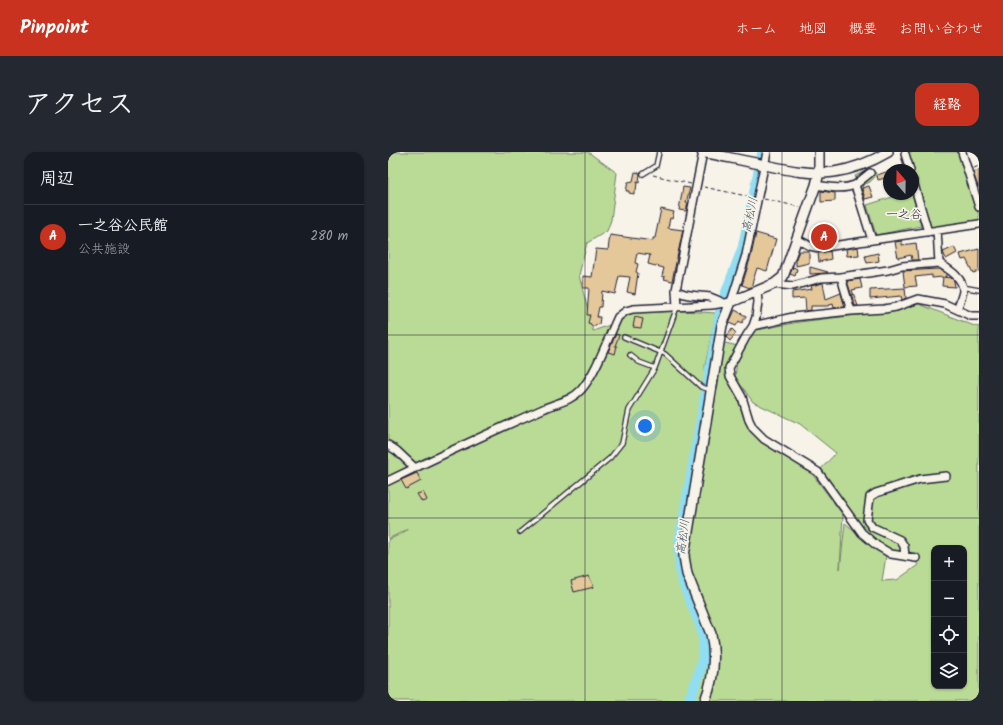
<!DOCTYPE html>
<html lang="ja">
<head>
<meta charset="utf-8">
<style>
	:root { --surface:#171b24; --page:#242831; --text:#f1f3f6; --muted:#9ea1a6; --line:#363941; --accent:#c8321e }
	body { margin:0; font-family:Kalam,"Klee One",sans-serif; background:var(--page); color:var(--text) }
	.controls { position:absolute; right:12px; bottom:12px; display:grid; overflow:hidden; border-radius:8px; box-shadow:0 1px 3px #0004 }
	.controls button { width:36px; height:36px; display:grid; place-items:center; padding:0; border:0; border-bottom:1px solid var(--line); background:var(--surface); color:var(--text); font:20px sans-serif }
	.compass { position:absolute; left:495px; top:12px; width:36px; height:36px; border-radius:50%; background:var(--surface); box-shadow:0 1px 3px #0004; rotate:340deg }
	.you { position:absolute; left:257px; top:274px; width:14px; height:14px; margin:-10px; border:3px solid #fff; border-radius:50%; background:#1a73e8; box-shadow:0 0 0 6px #1a73e833 }
	.badge { display:grid; place-items:center; width:26px; height:26px; border-radius:50%; background:var(--accent); color:#fff; font-size:13px; font-weight:700 }
	.pin { position:absolute; translate:-50% -50%; border:2px solid #fff; box-shadow:0 1px 4px #0006 }
	.list { margin:0; padding:0; list-style:none }
	h2 { display:flex; justify-content:space-between; align-items:center; height:52px; margin:0; padding:0 16px; font-size:17px }
	h2 small { font-size:13px; font-weight:400; color:var(--muted) }
	.list li { display:grid; grid-template-columns:26px 1fr auto; gap:12px; align-items:center; box-sizing:border-box; height:64px; padding:0 16px; border-top:1px solid var(--line) }
	.list b { display:block; font-size:15px; white-space:nowrap }
	.list p { margin:0; font-size:13px; white-space:nowrap; color:var(--muted) }
	.list em { font-size:13px; font-style:normal; color:var(--muted) }
	.icon { flex:none; width:22px; height:22px; fill:none; stroke:currentColor; stroke-width:2; stroke-linecap:round; stroke-linejoin:round }
	.map { position:relative; flex:none; width:591px; height:549px; overflow:hidden; border-radius:12px }
	header { display:flex; align-items:center; gap:24px; box-sizing:border-box; height:56px; padding:0 20px; background:var(--accent); color:#fff }
	header strong { font-size:19px }
	nav { display:flex; gap:22px; margin-inline-start:auto; font-size:14px }
	.intro { display:flex; align-items:center; justify-content:space-between; box-sizing:border-box; height:96px; padding:0 24px }
	h1 { margin:0; font-size:28px }
	.button { padding:10px 18px; border-radius:12px; background:var(--accent); color:#fff; font-size:14px; font-weight:700 }
	main { display:flex; gap:24px; padding:0 24px }
	aside { flex:1; background:var(--surface); border-radius:12px; box-shadow:0 1px 3px #0004 }
	.map>svg:first-child { display:block }
	.green { fill:#badb95; stroke:#6e7e68; fill-rule:evenodd }
	.lines { fill:none; stroke-linecap:round; stroke-linejoin:round }
	.river { stroke:#91ddf1; stroke-width:11 }
	.building { fill:#e5c899; stroke:#22223b }
	.service-casing { stroke:#22223b; stroke-width:6 }
	.minor-casing { stroke:#22223b; stroke-width:10 }
	.tertiary-casing { stroke:#22223b; stroke-width:12 }
	.path { stroke:#22223b; stroke-width:1; stroke-dasharray:4 3; stroke-linecap:butt }
	.service { stroke:#f7f3e8; stroke-width:3.5 }
	.minor { stroke:#f7f3e8; stroke-width:7 }
	.tertiary { stroke:#f7f3e8; stroke-width:9 }
	.grid { fill:none; stroke:#22223b; stroke-width:1; stroke-opacity:0.55 }
	.labels { text-anchor:middle; dominant-baseline:central; stroke-width:3.5; stroke-linejoin:round; paint-order:stroke }
	.neighbourhood-label { font-size:12px; fill:#22223b; stroke:#f7f3e8 }
	.water-label { font-size:12px; font-style:italic; fill:#3e5168; stroke:#f7f3e8 }
</style>
</head>
<body>
<header>
<strong>Pinpoint</strong>
<nav><a>ホーム</a><a>地図</a><a>概要</a><a>お問い合わせ</a></nav>
</header>
<div class="intro"><h1>アクセス</h1><a class="button">経路</a></div>
<main>
<aside>
<h2>周辺<small></small></h2>
<ul class="list">
<li><span class="badge">A</span><div><b>一之谷公民館</b><p>公共施設</p></div><em>280 m</em></li>
</ul>
</aside>
<div class="map">
<svg width="591" height="549" viewBox="0 0 591 549">
	<rect width="100%" height="100%" fill="#f7f3e8"/>
	<filter id="ink" filterUnits="userSpaceOnUse"><feTurbulence type="fractalNoise" baseFrequency=".025" numOctaves="2"/><feDisplacementMap in="SourceGraphic" scale="8" xChannelSelector="R" yChannelSelector="G"/><feConvolveMatrix kernelMatrix="1 2 1 2 8 2 1 2 1" color-interpolation-filters="sRGB"/></filter>
	<g filter="url(#ink)">
		<path class="green" d="M 0,0 L 200,0 L 229,21 L 223,68 L 219,79 L 199,91 L 191,123 L 205,179 L 227,171 L 237,162 L 248,160 L 277,158 L 328,161 L 317,214 L 319,262 L 333,190 L 350,194 L 336,222 L 349,244 L 356,267 L 366,283 L 425,323 L 455,363 L 452,417 L 457,371 L 498,404 L 494,429 L 509,428 L 530,413 L 515,393 L 513,399 L 502,402 L 466,369 L 438,323 L 432,318 L 448,301 L 412,272 L 365,250 L 347,225 L 349,209 L 364,179 L 411,170 L 495,160 L 531,152 L 589,175 L 591,174 L 591,549 L 0,549 L 0,388 L 13,382 L 20,377 L 0,387 ZM 546,396 L 576,396 L 576,534 L 546,534 Z
			M 519,0 L 572,0 L 591,64 L 591,68 L 541,76 Z
			M 479,18 L 485,18 L 488,21 L 488,24 L 482,30 L 475,33 L 474,36 L 477,47 L 474,49 L 467,24 Z
			M 514,42 L 524,42 L 533,74 L 488,83 L 479,53 Z"/>
		<g class="lines">
			<path class="river" d="M 336,147 L 355,96 L 375,0
				M 319,235 L 333,158
				M 301,549 C 307,532 315,514 316,495 C 316,473 302,451 295,430 C 291,416 291,402 292,387 L 318,240"/>
		</g>
		<path class="building" d="M 591,18 L 591,35 L 590,35 L 585,20 Z
			M 501,19 L 501,25 L 490,28 L 489,23 Z
			M 247,20 L 252,21 L 251,31 L 249,30 L 248,39 L 246,39 L 246,42 L 241,41 L 241,39 L 238,39 L 240,30 L 245,29 Z
			M 481,34 L 485,45 L 477,47 L 474,36 Z
			M 295,35 L 302,36 L 298,51 L 300,51 L 298,59 L 291,58 Z
			M 433,39 L 447,41 L 447,49 L 433,50 Z
			M 273,57 L 286,60 L 284,67 L 282,66 L 280,76 L 295,78 L 284,129 L 276,127 L 277,125 L 274,124 L 276,116 L 260,112 L 262,103 L 249,101 L 247,111 L 250,112 L 248,120 L 250,121 L 247,142 L 239,140 L 242,125 L 231,124 L 227,142 L 214,139 L 213,155 L 211,155 L 209,165 L 212,165 L 211,173 L 209,172 L 208,174 L 203,174 L 203,172 L 200,171 L 202,163 L 199,163 L 201,136 L 195,136 L 195,124 L 204,125 L 208,97 L 220,98 L 222,83 L 265,89 L 265,86 L 267,86 Z
			M 442,80 L 443,89 L 429,90 L 428,82 Z
			M 368,81 L 388,87 L 379,119 L 369,116 L 363,135 L 362,136 L 354,133 L 363,104 Z
			M 514,89 L 514,93 L 528,91 L 530,108 L 524,108 L 523,103 L 510,106 L 507,90 Z
			M 470,95 L 471,103 L 459,104 L 458,97 Z
			M 566,95 L 569,101 L 558,107 L 555,100 Z
			M 591,97 L 591,119 L 585,121 L 578,107 L 574,108 L 572,102 Z
			M 411,99 L 421,99 L 421,111 L 408,114 L 408,106 Z
			M 442,99 L 443,107 L 431,110 L 430,101 Z
			M 490,101 L 491,109 L 479,111 L 477,104 Z
			M 405,115 L 409,117 L 407,124 L 402,122 Z
			M 422,115 L 440,120 L 439,121 L 422,122 Z
			M 550,117 L 558,121 L 558,125 L 556,125 L 563,126 L 566,129 L 567,135 L 554,134 L 555,125 L 544,126 L 544,123 L 527,125 L 529,134 L 517,135 L 515,119 Z
			M 472,127 L 474,136 L 464,138 L 470,154 L 467,154 L 459,129 Z
			M 435,131 L 438,147 L 453,141 L 457,155 L 446,156 L 445,152 L 439,154 L 423,154 L 423,158 L 418,159 L 417,146 L 404,147 L 404,140 L 424,137 L 423,134 Z
			M 517,136 L 518,146 L 514,148 L 513,144 L 482,147 L 482,138 Z
			M 347,158 L 358,164 L 354,171 L 351,169 L 348,174 L 341,171 Z
			M 247,165 L 255,167 L 253,176 L 245,175 Z
			M 344,177 L 348,181 L 342,189 L 338,185 Z
			M 228,182 L 231,183 L 227,194 L 229,194 L 227,202 L 220,200 Z
			M 29,321 L 33,329 L 18,337 L 13,328 Z
			M 35,340 L 39,348 L 34,350 L 29,342 Z
			M 201,424 L 206,435 L 186,440 L 183,429 Z"/>
		<g class="lines">
			<g class="service-casing">
				<path id="service" d="M 255,22 L 268,14 L 271,0
					M 574,135 L 591,138
					M 236,185 L 277,202 L 313,235 L 323,238
					M 242,203 L 251,210 L 267,216
					M 132,380 L 222,306 L 234,291 L 241,258 L 267,216 L 289,155"/>
			</g>
			<g class="minor-casing">
				<path id="minor" d="M 574,0 L 591,55
					M 517,2 L 522,18
					M 525,29 L 540,80
					M 428,33 C 441,35 454,38 467,33 L 484,88
					M 467,33 L 482,21
					M 549,78 L 551,111 C 560,117 576,126 575,139 C 574,145 571,152 569,157
					M 409,87 L 422,94 L 431,96 L 591,72
					M 453,125 L 463,159 L 496,157 L 508,155 L 530,147 L 557,152 L 583,164 L 591,164
					M 386,132 L 405,134 L 433,126 L 453,125 L 500,118 L 514,114 L 551,111
					M 288,138 C 297,145 311,143 322,145 C 328,147 332,149 337,152
					M 369,139 L 370,150 L 368,165 L 365,174 L 359,183 L 341,216 L 342,224 L 354,245 L 361,268 L 365,276 L 376,287 L 430,320 L 474,381 L 488,393 L 503,402 L 528,406
					M 289,155 L 288,138 L 315,0
					M 365,174 L 405,165 L 463,159
					M 0,293 L 9,299 L 27,316
					M 0,329 C 51,304 103,280 155,257 C 168,251 183,249 193,238 C 208,221 220,186 230,165 L 238,159 L 245,157 L 324,153 L 343,150 L 358,103 L 379,0
					M 517,404 L 516,394 L 512,388 L 484,375 L 479,368 L 482,345 L 488,341 L 532,327 L 558,324"/>
			</g>
			<g class="tertiary-casing">
				<path id="tertiary" d="M 314,0 C 335,4 356,9 377,13 C 400,18 423,23 446,20 C 466,17 483,10 500,0
					M 317,549 C 326,526 328,505 323,482 L 299,422 L 296,404 L 334,173 L 343,150 L 386,132 L 395,125 L 428,33 L 431,21 L 431,0"/>
			</g>
			<path class="path" d="M 586,16 L 591,14
				M 265,23 L 303,32
				M 316,35 L 363,45
				M 376,47 L 412,55"/>
			<use href="#service" class="service"/>
			<use href="#minor" class="minor"/>
			<use href="#tertiary" class="tertiary"/>
		</g>
	</g>
	<path class="grid" d="M 197,0 L 197,549M 394,0 L 394,549M 0,183 L 591,183M 0,366 L 591,366"/>
	<g class="labels">
		<g class="neighbourhood-label">
			<text x="516" y="62">一之谷</text>
		</g>
		<g class="water-label">
			<text transform="translate(362 63) rotate(-78)">高松川</text>
			<text transform="translate(295 385) rotate(-83)">高松川</text>
		</g>
	</g>
</svg>
<div class="controls">
<button>+</button>
<button>−</button>
<button><svg class="icon" aria-label="locate" viewBox="0 0 24 24"><circle cx="12" cy="12" r="6"/><path d="M12 2v4M12 18v4M2 12h4M18 12h4"/></svg></button>
<button><svg class="icon" aria-label="layers" viewBox="0 0 24 24"><path d="M12 4l9 5-9 5-9-5zM3 14l9 5 9-5"/></svg></button>
</div>
<svg class="compass" viewBox="-18 -18 36 36"><path d="M0-13l5 13h-10z" fill="#e53935"/><path d="M0 13l5-13h-10z" fill="#9ea1a6"/></svg>
<div class="you"></div>
<div class="pin badge" style="left:436px;top:85px">A</div>
</div>
</main>
</body>
</html>
